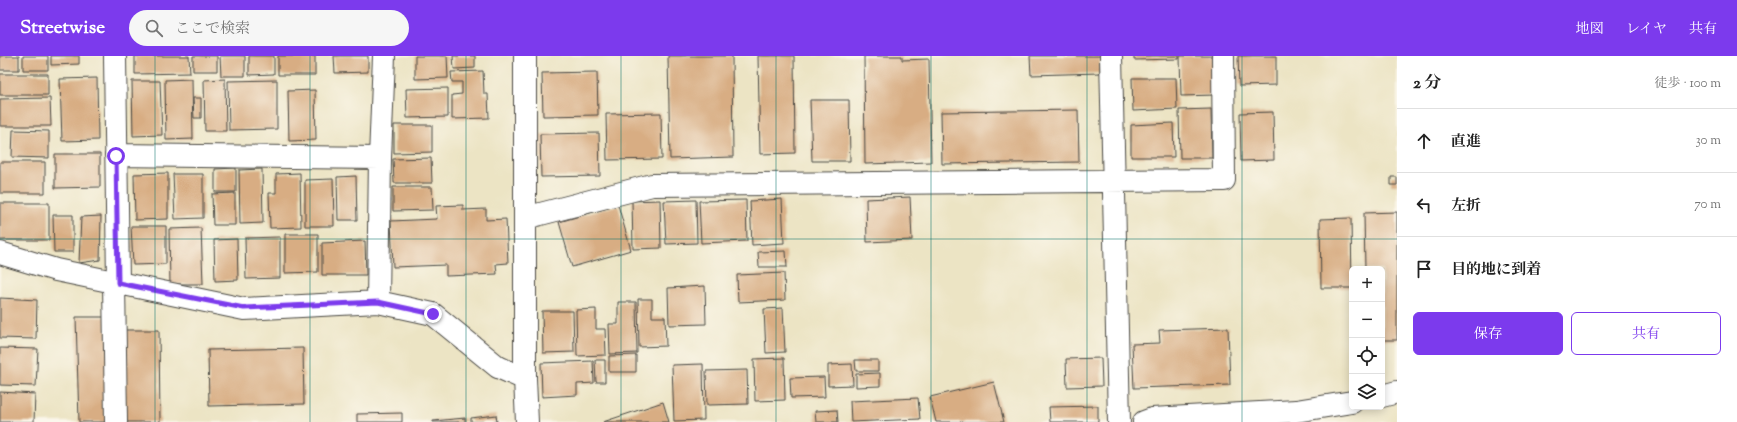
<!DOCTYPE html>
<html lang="ja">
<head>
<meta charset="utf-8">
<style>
	:root { --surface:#fff; --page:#f6f6f6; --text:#222; --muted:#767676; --line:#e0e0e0; --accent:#7c3aed }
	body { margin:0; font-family:"Sorts Mill Goudy","Noto Serif JP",serif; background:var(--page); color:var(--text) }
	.controls { position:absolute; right:12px; bottom:12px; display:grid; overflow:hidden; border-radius:6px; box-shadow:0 2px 10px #0003 }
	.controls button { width:36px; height:36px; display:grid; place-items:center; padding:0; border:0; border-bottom:1px solid var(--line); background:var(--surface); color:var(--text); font:20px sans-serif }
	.stop { position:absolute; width:12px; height:12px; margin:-9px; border:3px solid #7c3aed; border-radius:50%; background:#fff }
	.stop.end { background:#7c3aed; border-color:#fff; box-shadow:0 1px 4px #0008 }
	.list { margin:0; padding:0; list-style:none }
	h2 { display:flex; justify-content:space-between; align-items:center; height:52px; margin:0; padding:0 16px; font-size:17px }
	h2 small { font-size:13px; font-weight:400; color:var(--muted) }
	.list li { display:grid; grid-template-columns:26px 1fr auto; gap:12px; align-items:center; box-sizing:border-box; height:64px; padding:0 16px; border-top:1px solid var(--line) }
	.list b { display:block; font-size:15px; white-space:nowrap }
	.list em { font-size:13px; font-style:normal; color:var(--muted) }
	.actions { display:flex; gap:8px; padding:12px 16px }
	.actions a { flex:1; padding:9px 0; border:1px solid var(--accent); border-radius:6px; text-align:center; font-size:14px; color:var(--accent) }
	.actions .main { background:var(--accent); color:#fff }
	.icon { flex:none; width:22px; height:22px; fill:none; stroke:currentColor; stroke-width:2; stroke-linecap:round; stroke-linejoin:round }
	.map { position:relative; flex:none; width:1397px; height:366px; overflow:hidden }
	header { display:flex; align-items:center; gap:24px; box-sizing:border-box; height:56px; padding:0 20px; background:var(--accent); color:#fff }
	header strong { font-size:19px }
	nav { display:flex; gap:22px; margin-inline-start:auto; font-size:14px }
	.search { width:280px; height:36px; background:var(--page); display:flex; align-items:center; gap:10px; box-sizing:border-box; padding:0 14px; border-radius:22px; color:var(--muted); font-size:15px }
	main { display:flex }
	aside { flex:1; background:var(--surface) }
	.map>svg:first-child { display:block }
	.building { fill:#d8ad83 }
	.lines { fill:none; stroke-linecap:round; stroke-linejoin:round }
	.street-casing { stroke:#484742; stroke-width:24 }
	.street { stroke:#fff; stroke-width:22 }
	.route { stroke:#7c3aed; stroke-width:5 }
	.grid { fill:none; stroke:#0f766e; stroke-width:1; stroke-opacity:0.55 }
</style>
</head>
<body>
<header>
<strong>Streetwise</strong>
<div class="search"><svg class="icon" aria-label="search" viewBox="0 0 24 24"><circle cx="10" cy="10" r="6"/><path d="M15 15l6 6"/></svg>ここで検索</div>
<nav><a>地図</a><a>レイヤ</a><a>共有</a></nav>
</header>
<main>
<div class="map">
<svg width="1397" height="366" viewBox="0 0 1397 366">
	<rect width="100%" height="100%" fill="#fbf7ec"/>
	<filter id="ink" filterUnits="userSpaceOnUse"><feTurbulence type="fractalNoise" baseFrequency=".025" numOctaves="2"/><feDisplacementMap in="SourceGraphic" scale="8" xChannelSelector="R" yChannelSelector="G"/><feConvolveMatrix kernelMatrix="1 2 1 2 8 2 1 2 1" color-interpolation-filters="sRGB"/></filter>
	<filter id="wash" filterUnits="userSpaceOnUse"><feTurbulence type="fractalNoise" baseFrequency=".012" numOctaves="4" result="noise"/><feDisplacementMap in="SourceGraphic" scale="16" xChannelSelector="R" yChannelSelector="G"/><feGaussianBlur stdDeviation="0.9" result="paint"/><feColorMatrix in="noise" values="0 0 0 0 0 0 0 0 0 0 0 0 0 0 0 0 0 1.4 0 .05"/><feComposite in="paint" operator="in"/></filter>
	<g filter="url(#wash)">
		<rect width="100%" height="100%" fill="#ece4c4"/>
		<g id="blocks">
			<path class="building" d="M 0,0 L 19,0 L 19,14 L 0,14 Z
				M 23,0 L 48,0 L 48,14 L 23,14 Z
				M 51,0 L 79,0 L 79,8 L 51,9 Z
				M 135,0 L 189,0 L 190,17 L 135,18 Z
				M 193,0 L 217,0 L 217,15 L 193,15 Z
				M 220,0 L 245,0 L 245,20 L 221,20 Z
				M 249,0 L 274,0 L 274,18 L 249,19 Z
				M 278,0 L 315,0 L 315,19 L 278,19 Z
				M 334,0 L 368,0 L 368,16 L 335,17 Z
				M 415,0 L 447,0 L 448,22 L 415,23 Z
				M 453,0 L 475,0 L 475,12 L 454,13 Z
				M 668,0 L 732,0 L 733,101 L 670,103 Z
				M 758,0 L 794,0 L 795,97 L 760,98 Z
				M 864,0 L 902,0 L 902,4 L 929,3 L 931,106 L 865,108 Z
				M 1030,0 L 1100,0 L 1100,17 L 1031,19 Z
				M 1134,0 L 1179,0 L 1179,3 L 1134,4 Z
				M 1180,0 L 1214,0 L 1215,39 L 1181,40 Z
				M 1238,0 L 1276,0 L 1276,29 L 1239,30 Z
				M 483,15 L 484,38 L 488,38 L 489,62 L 452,63 L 452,39 L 462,38 L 462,26 L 452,26 L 451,16 Z
				M 597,16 L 598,59 L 543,60 L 542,17 Z
				M 0,18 L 48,18 L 48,39 L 0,39 Z
				M 97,22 L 98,84 L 62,85 L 60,23 Z
				M 1132,22 L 1176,22 L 1177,53 L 1133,55 Z
				M 192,23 L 193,83 L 166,84 L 165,24 Z
				M 225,23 L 226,75 L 205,75 L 204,24 Z
				M 277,24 L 277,73 L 229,74 L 228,25 Z
				M 132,25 L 160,25 L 162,79 L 133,80 Z
				M 448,32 L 448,61 L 407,62 L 406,33 Z
				M 315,34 L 316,84 L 289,85 L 288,35 Z
				M 50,42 L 51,70 L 0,70 L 0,43 Z
				M 193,42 L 201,42 L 201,62 L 194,62 Z
				M 810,44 L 849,44 L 850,105 L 812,105 Z
				M 1211,53 L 1212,102 L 1180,102 L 1179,54 Z
				M 1078,54 L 1079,106 L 942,108 L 941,56 Z
				M 1273,56 L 1274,104 L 1241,105 L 1240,57 Z
				M 661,57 L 662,103 L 607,104 L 606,58 Z
				M 1173,67 L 1174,101 L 1131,101 L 1131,69 Z
				M 394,69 L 432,69 L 432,96 L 394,97 Z
				M 13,74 L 49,75 L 49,102 L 12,101 Z
				M 599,77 L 600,120 L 541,121 L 540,78 Z
				M 55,98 L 100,98 L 100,131 L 55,132 Z
				M 431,102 L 432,127 L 394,127 L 393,103 Z
				M 0,106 L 45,106 L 45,137 L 0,137 Z
				M 236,112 L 236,136 L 215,136 L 215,113 Z
				M 262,113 L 263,167 L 240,168 L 239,114 Z
				M 168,117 L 168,163 L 135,164 L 134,118 Z
				M 300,117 L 301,171 L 270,172 L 269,137 L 276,137 L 276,118 Z
				M 173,118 L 203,118 L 203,162 L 175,163 Z
				M 356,120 L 357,164 L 338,164 L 337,121 Z
				M 1391,121 L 1397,121 L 1397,129 L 1391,129 Z
				M 333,123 L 334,170 L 305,170 L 305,124 Z
				M 393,131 L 432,131 L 433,154 L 393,155 Z
				M 235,137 L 235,169 L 213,169 L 212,138 Z
				M 910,141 L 912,184 L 867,186 L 866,143 Z
				M 782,143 L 784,187 L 752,189 L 750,145 Z
				M 660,144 L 661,192 L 633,193 L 632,145 Z
				M 696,144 L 697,187 L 666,188 L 664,145 Z
				M 746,144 L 747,185 L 701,187 L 699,145 Z
				M 0,147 L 49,147 L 49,184 L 0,184 Z
				M 463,149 L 463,154 L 486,153 L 486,164 L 506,163 L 508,207 L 496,208 L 497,218 L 446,220 L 446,209 L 393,211 L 391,165 L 437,163 L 436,150 Z
				M 618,149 L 631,194 L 572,211 L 559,166 Z
				M 1397,156 L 1397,284 L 1382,284 L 1382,213 L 1365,213 L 1364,157 Z
				M 53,159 L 73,159 L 73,196 L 54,196 Z
				M 101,160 L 100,204 L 79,207 L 81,161 Z
				M 1351,162 L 1352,232 L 1321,232 L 1320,163 Z
				M 131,170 L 166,170 L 166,208 L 133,209 Z
				M 201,172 L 203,228 L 170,228 L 169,173 Z
				M 285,178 L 318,178 L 318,216 L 285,217 Z
				M 280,181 L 280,222 L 246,223 L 245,182 Z
				M 237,183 L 238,224 L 215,225 L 214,184 Z
				M 365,185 L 366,219 L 322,219 L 322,187 Z
				M 786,195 L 787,211 L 759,211 L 758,196 Z
				M 784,217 L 785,244 L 738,246 L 737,219 Z
				M 705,230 L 706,268 L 669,269 L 668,232 Z
				M 0,242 L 37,244 L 36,283 L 0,282 Z
				M 638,243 L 652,243 L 652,261 L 665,261 L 666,290 L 639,291 Z
				M 618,246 L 636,246 L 637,297 L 610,298 L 609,268 L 618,268 Z
				M 783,252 L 785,296 L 766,297 L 764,253 Z
				M 596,253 L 596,273 L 605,273 L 606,299 L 577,300 L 576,254 Z
				M 542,255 L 573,255 L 574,296 L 543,297 Z
				M 76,261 L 108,261 L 110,366 L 79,366 Z
				M 1228,272 L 1230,329 L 1134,332 L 1132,288 L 1160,287 L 1159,274 Z
				M 123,274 L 159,274 L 160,366 L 125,366 Z
				M 0,292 L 38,293 L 36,330 L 0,329 Z
				M 303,292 L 304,348 L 209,350 L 208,294 Z
				M 636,299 L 636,316 L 609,316 L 609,300 Z
				M 784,302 L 785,344 L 755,345 L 754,303 Z
				M 1101,302 L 1102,330 L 1067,331 L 1066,303 Z
				M 595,304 L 605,304 L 605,326 L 596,326 Z
				M 855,304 L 878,304 L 878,315 L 856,315 Z
				M 593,305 L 594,327 L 577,328 L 577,339 L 542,341 L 541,307 Z
				M 703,308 L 704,364 L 674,365 L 672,309 Z
				M 852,308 L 853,329 L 828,330 L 828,309 Z
				M 747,314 L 748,348 L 707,349 L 706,315 Z
				M 880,317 L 880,330 L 856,331 L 856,318 Z
				M 824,321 L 825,341 L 791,342 L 790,322 Z
				M 994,326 L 1004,366 L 936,366 L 930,341 Z
				M 0,336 L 35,338 L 34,366 L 0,366 Z
				M 918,342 L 920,363 L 851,366 L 850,345 Z
				M 663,346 L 669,366 L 603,366 Z
				M 1098,350 L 1098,366 L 1050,366 L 1049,351 Z
				M 837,354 L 838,366 L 816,366 L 815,355 Z
				M 402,357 L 402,366 L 357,366 L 357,358 Z
				M 496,359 L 497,366 L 471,366 L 471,362 Z
				M 465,362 L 465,366 L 433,366 L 433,365 Z"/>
		</g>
	</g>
	<g filter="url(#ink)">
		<use href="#blocks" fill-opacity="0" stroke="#484742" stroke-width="1"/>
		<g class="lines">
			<g class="street-casing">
				<path id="street" d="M 115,0 L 118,227
					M 525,0 L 525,323 L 527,366
					M 1111,0 L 1119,366
					M 116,99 L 380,102
					M 525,162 L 652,129 L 1224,124 L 1223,0
					M 0,197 L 56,214 L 244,253 L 378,246 L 433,258 L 498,311 L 525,323
					M 114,226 L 116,366
					M 378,246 L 380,102 L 384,0
					M 1382,340 L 1397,336
					M 1144,366 L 1152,363 L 1296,355 L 1352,346"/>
			</g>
			<use href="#street" class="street"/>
		</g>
	</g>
	<g class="lines" filter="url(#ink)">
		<path class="route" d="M 116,100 L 118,227 L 244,252 L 378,246 L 433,258"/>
	</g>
	<path class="grid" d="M 155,0 L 155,366M 310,0 L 310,366M 466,0 L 466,366M 621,0 L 621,366M 776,0 L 776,366M 931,0 L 931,366M 1087,0 L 1087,366M 1242,0 L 1242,366M 0,183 L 1397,183"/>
</svg>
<div class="controls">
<button>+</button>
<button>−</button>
<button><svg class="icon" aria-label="locate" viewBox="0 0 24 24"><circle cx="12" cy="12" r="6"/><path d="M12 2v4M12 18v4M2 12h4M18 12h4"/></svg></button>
<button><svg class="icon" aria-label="layers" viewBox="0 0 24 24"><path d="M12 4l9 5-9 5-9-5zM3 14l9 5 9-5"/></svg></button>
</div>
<div class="stop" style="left:116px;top:100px"></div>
<div class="stop end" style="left:433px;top:258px"></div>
</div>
<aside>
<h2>2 分<small>徒歩 · 100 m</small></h2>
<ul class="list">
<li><svg class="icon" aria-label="ahead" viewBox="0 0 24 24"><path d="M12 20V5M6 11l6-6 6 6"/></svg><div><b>直進</b></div><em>30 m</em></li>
<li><svg class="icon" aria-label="left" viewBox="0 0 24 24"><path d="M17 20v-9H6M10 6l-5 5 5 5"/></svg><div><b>左折</b></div><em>70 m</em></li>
<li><svg class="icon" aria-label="arrive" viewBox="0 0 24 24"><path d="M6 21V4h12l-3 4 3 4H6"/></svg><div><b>目的地に到着</b></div></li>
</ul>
<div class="actions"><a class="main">保存</a><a>共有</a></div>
</aside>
</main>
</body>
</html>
